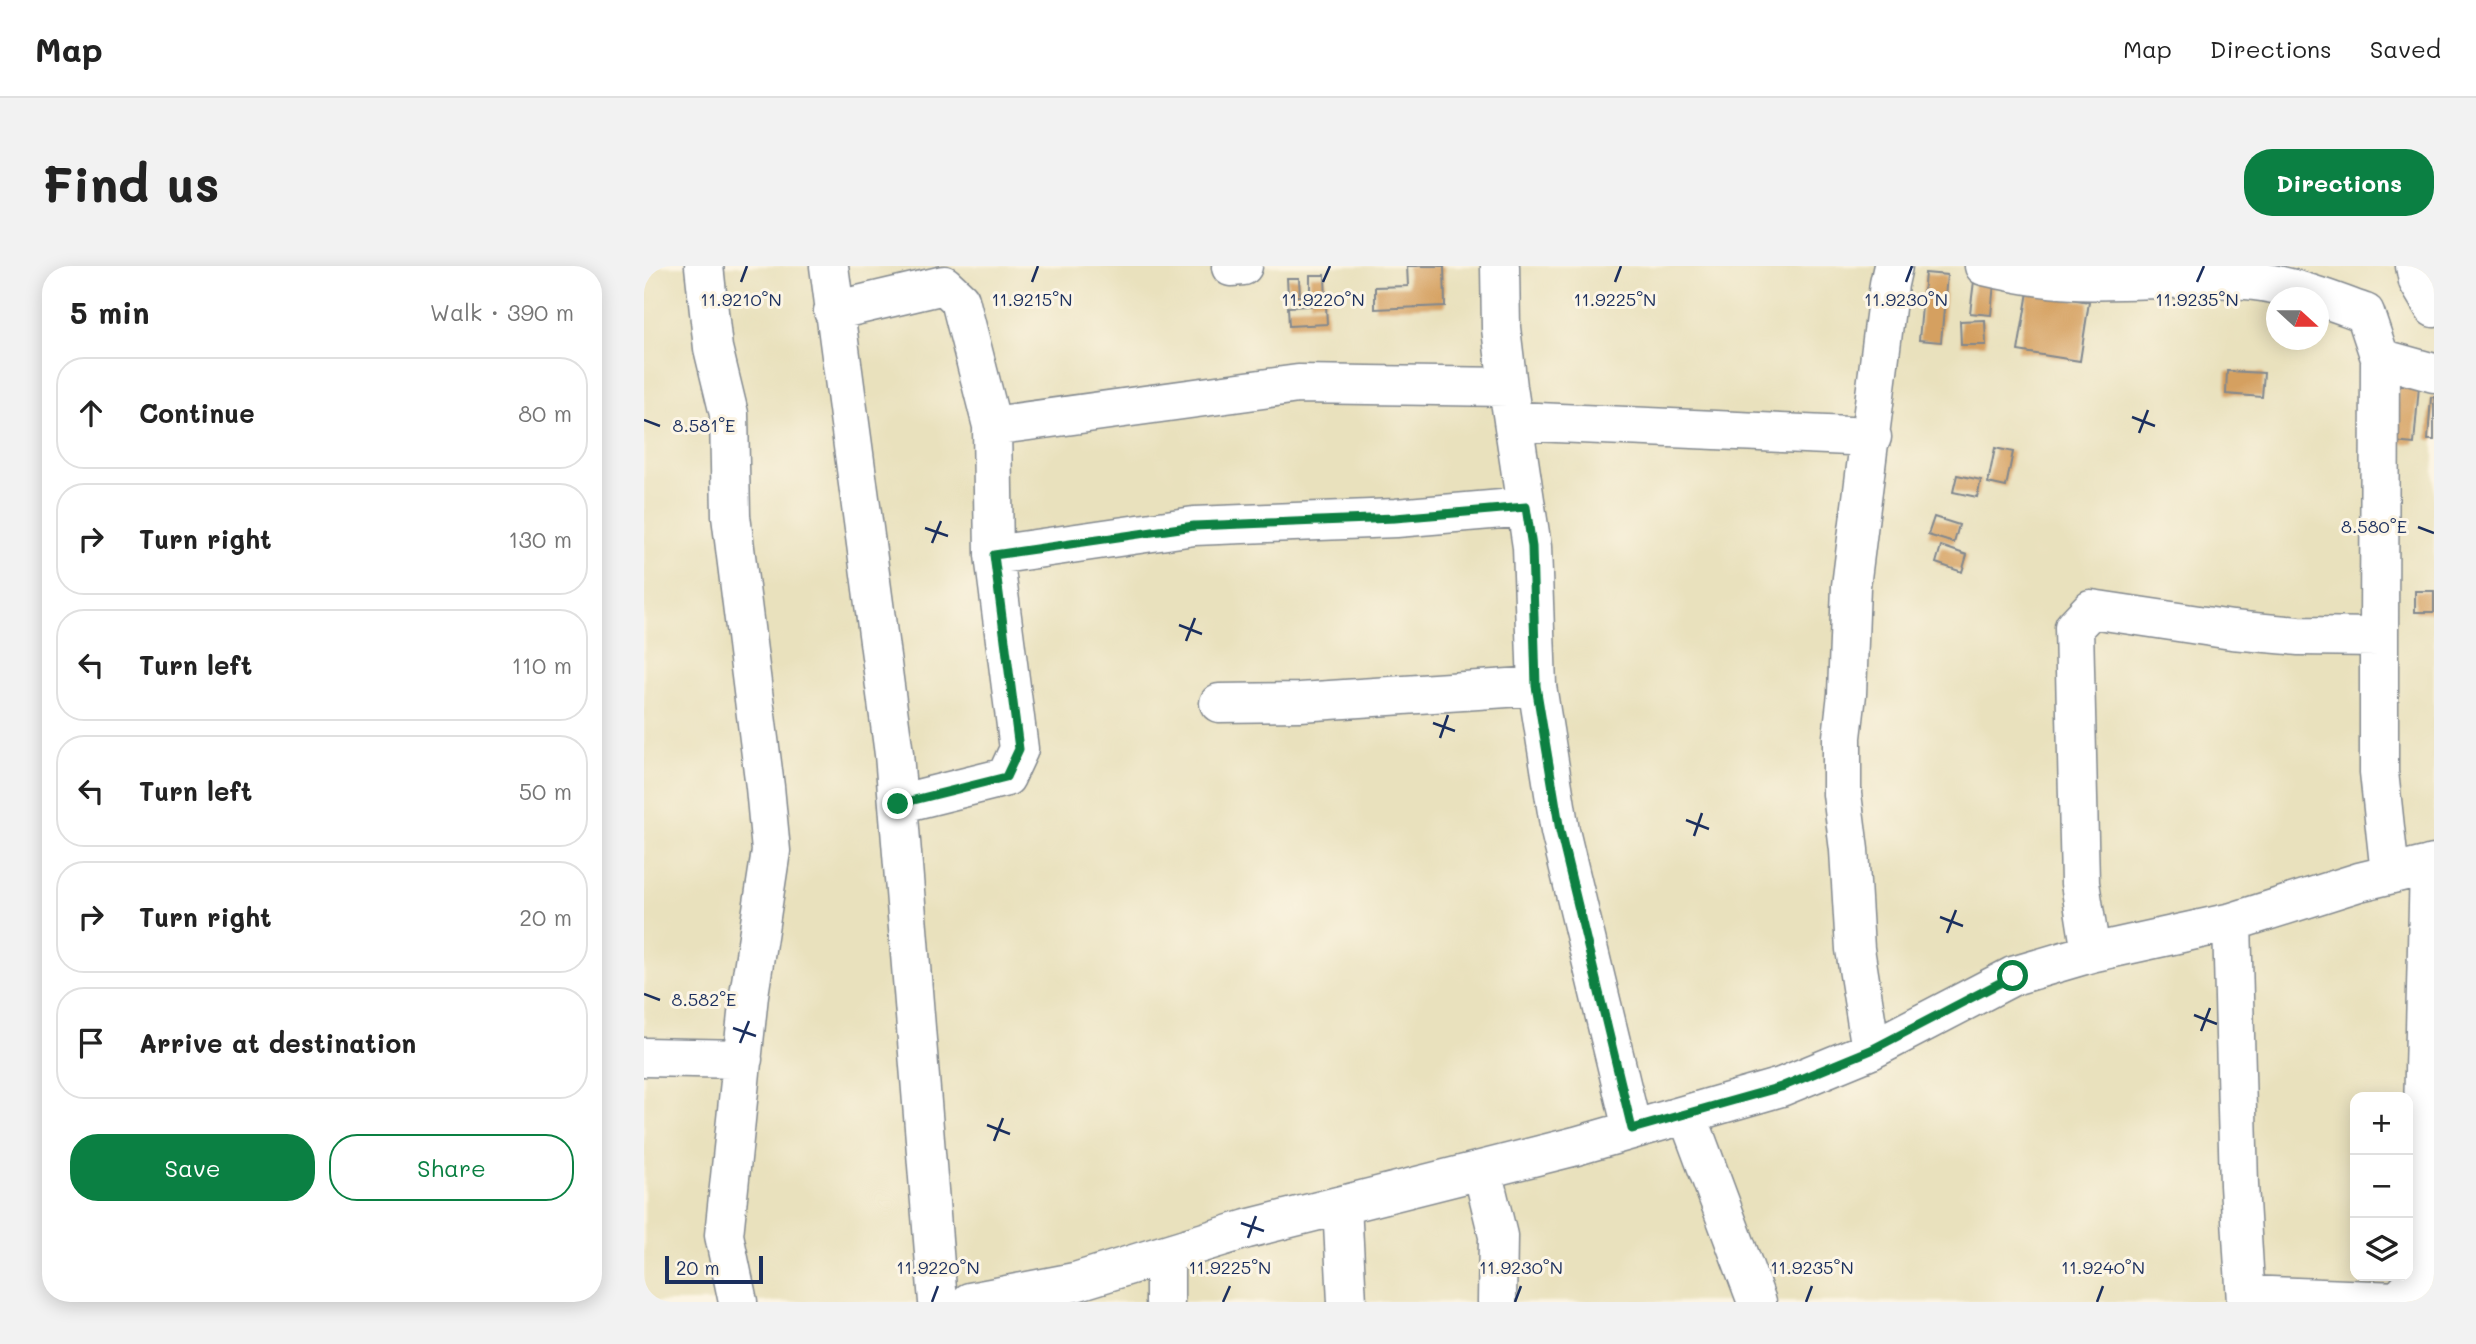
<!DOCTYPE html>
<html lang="en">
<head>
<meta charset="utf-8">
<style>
	:root { --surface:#fff; --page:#f2f2f2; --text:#222; --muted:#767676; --line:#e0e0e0; --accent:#0b8043 }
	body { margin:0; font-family:Mali,sans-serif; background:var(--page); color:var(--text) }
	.controls { position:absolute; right:21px; bottom:21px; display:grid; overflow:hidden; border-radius:14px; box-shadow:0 4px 18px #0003 }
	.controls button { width:63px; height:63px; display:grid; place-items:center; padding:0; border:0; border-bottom:2px solid var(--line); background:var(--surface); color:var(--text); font:35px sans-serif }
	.compass { position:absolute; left:1622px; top:21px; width:63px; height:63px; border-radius:50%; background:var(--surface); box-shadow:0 4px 18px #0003; rotate:111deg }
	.scale { position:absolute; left:21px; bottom:18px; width:98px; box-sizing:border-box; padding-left:7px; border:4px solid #1b2f5e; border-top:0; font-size:19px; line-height:24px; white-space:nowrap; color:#1b2f5e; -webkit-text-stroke:5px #fcf5e5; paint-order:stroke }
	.stop { position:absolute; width:21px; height:21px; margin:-16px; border:5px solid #0b8043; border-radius:50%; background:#fff }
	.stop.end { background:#0b8043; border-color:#fff; box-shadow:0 2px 7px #0008 }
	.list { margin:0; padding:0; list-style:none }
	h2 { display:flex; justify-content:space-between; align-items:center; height:91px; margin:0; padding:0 28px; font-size:30px }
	h2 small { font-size:23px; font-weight:400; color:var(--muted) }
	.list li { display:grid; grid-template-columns:46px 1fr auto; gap:21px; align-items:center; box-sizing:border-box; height:112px; margin:0 14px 14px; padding:0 14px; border:2px solid var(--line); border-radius:28px }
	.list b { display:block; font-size:26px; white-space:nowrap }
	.list em { font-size:23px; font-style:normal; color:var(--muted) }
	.actions { display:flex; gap:14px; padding:21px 28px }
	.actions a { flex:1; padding:16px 0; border:2px solid var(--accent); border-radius:28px; text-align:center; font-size:24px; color:var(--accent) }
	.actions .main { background:var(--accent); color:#fff }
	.icon { flex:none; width:38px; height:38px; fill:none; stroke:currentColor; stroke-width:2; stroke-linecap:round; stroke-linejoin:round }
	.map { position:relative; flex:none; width:1790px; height:1036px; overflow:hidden; border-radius:28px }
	header { display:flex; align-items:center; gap:42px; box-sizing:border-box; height:98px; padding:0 35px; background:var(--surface); border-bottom:2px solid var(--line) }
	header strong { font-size:33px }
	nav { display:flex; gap:38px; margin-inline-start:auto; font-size:24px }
	.intro { display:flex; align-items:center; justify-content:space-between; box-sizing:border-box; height:168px; padding:0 42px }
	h1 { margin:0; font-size:49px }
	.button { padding:18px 32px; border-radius:28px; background:var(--accent); color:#fff; font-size:24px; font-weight:700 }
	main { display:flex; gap:42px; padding:0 42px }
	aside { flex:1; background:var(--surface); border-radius:28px; box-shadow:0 4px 18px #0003 }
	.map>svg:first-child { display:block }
	.building { fill:#d5a060 }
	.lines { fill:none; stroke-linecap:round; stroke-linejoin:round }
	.minor-casing { stroke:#82888e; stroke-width:41 }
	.minor { stroke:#fff; stroke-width:38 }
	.route { stroke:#0b8043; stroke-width:9 }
	.ticks { fill:none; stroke:#1b2f5e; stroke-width:2.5 }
	.ticks-label { font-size:18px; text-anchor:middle; fill:#1b2f5e; stroke:#fcf5e5; stroke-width:6; stroke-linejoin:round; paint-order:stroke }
</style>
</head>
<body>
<header>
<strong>Map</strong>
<nav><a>Map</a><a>Directions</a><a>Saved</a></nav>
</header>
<div class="intro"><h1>Find us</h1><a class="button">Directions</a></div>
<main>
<aside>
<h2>5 min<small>Walk · 390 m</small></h2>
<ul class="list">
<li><svg class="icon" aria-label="ahead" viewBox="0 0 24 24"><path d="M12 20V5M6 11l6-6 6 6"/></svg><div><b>Continue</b></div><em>80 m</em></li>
<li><svg class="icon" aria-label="right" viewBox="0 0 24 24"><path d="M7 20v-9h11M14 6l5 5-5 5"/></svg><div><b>Turn right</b></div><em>130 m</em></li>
<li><svg class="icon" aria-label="left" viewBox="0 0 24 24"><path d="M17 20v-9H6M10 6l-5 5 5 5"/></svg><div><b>Turn left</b></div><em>110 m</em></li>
<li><svg class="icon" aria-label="left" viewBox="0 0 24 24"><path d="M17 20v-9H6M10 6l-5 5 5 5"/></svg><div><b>Turn left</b></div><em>50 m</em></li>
<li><svg class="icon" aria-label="right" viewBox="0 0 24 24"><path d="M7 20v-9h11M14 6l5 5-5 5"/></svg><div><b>Turn right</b></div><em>20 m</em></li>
<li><svg class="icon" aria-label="arrive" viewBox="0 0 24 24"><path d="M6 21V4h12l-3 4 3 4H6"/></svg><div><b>Arrive at destination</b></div></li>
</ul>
<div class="actions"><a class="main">Save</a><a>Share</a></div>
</aside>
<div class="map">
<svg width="1790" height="1036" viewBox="0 0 1790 1036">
	<rect width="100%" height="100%" fill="#fcf5e5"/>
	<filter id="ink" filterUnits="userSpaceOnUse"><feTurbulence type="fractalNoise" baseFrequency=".0143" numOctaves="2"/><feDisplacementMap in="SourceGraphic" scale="14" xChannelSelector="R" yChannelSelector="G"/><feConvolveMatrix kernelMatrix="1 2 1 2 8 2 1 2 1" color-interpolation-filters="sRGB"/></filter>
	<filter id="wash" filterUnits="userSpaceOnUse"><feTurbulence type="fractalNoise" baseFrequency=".00686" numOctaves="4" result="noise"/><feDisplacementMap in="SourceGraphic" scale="28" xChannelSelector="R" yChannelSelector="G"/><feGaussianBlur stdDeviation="1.57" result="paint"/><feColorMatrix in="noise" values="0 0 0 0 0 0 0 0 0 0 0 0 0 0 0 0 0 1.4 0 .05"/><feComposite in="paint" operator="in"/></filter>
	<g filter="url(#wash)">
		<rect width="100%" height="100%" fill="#e9e1bd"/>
		<g id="blocks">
			<path class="building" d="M 763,0 L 800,0 L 801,40 L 731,43 L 731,21 L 764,20 Z
				M 1281,7 L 1303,9 L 1297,76 L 1275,74 Z
				M 666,9 L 681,9 L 682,36 L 666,37 Z
				M 643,12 L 655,12 L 656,30 L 644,30 Z
				M 1330,15 L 1350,17 L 1347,49 L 1326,47 Z
				M 1384,26 L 1445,36 L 1436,95 L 1374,85 Z
				M 682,39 L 683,58 L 645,60 L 644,41 Z
				M 1341,54 L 1342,79 L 1317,79 L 1316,55 Z
				M 1583,105 L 1620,107 L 1618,131 L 1582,128 Z
				M 1754,119 L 1775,120 L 1770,178 L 1749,176 Z
				M 1787,131 L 1790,131 L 1790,174 L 1784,174 Z
				M 1351,182 L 1369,186 L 1362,221 L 1344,217 Z
				M 1313,209 L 1337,214 L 1333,231 L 1309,226 Z
				M 1290,251 L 1315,259 L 1310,277 L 1284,269 Z
				M 1297,280 L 1323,289 L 1318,306 L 1292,297 Z
				M 1771,325 L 1790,325 L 1790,346 L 1771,346 Z"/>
		</g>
	</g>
	<g filter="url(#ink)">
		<use href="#blocks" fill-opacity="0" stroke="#82888e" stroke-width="2"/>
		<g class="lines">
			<g class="minor-casing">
				<path id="minor" d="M 60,0 L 69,82 L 85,148 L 87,250 L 121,521 L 127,585 L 105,729 L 80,969 L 94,1036
					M 185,0 L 250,488 L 294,1036
					M 856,0 L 857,62 L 864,121 L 888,281 L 893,420 L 916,565 L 988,863
					M 1340,0 C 1370,7 1399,13 1430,14 C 1490,17 1560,7 1618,16 C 1654,22 1687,35 1721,47 L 1736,92 L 1790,107
					M 1771,0 L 1774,15 L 1790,42
					M 587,1 L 599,0
					M 189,45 L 300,19 L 316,34 L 348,160 L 350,289 L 375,483 L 362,511 L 254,538
					M 869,155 L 1228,171
					M 348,160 L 654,118 L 864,121
					M 350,289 L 550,260 L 752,252 L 882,241
					M 1735,371 L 1736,92
					M 575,437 L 656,436 L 893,420
					M 1588,656 L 1595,919 L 1602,1036
					M 1447,687 L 1436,617 L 1430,361 L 1447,343 L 1588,364 L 1655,370 L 1735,371 L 1735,506 L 1746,608
					M 1227,784 L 1211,683 L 1205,584 L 1198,528 L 1198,471 L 1203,428 L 1207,320 L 1245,18 L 1249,0
					M 0,791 L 99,793
					M 1043,848 L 1113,1036
					M 838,904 L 854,970 L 853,1036
					M 698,939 L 703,1036
					M 521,989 L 521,1036
					M 1602,1029 L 1754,1035 L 1775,1012 L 1785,599
					M 326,1036 L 431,1016 L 603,963 L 932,880 L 1137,821 L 1227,784 L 1369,710 L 1447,687 L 1588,656 L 1715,616 L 1790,598"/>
			</g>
			<use href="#minor" class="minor"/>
		</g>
	</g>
	<g class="lines" filter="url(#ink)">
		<path class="route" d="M 254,538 L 362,511 L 375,483 L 350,289 L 550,260 L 751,252 L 882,241 L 888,281 L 892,420 L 916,565 L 988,863 L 1137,821 L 1227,784 L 1369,710"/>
	</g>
	<path class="ticks" d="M 97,16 L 103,0M 388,16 L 394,0M 679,16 L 686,0M 971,16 L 977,0M 1262,16 L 1268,0M 1553,16 L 1560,0M 1488,151 L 1511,160M 0,154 L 16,160M 1495,167 L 1504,144M 1774,261 L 1790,267M 281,262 L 304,270M 288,277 L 297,255M 535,359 L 558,368M 542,375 L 551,352M 789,457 L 811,465M 796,472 L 804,449M 1042,554 L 1065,563M 1050,570 L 1058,547M 1296,651 L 1319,660M 1303,667 L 1312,644M 0,728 L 16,734M 1550,749 L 1573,758M 89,762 L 112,770M 1557,765 L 1566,742M 96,777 L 105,755M 343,859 L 366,868M 350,875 L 359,852M 597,957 L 620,965M 604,972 L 612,950M 288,1036 L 294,1020M 579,1036 L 586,1020M 871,1036 L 877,1020M 1162,1036 L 1168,1020M 1453,1036 L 1459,1020"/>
	<g class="ticks-label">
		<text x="97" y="40">11.9210°N</text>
		<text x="388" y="40">11.9215°N</text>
		<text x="679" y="40">11.9220°N</text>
		<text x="971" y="40">11.9225°N</text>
		<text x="1262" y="40">11.9230°N</text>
		<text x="1553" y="40">11.9235°N</text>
		<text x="60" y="166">8.581°E</text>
		<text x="1730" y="267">8.580°E</text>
		<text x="60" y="740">8.582°E</text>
		<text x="294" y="1008">11.9220°N</text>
		<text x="586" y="1008">11.9225°N</text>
		<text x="877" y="1008">11.9230°N</text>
		<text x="1168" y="1008">11.9235°N</text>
		<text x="1459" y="1008">11.9240°N</text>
	</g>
</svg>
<div class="controls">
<button>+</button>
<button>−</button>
<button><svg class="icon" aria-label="layers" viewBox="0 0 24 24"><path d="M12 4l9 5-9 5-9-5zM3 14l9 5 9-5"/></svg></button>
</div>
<svg class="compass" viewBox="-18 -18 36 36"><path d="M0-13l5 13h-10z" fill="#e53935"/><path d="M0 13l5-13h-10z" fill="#767676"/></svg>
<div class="scale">20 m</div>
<div class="stop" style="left:1369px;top:710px"></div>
<div class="stop end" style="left:254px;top:538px"></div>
</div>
</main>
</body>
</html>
